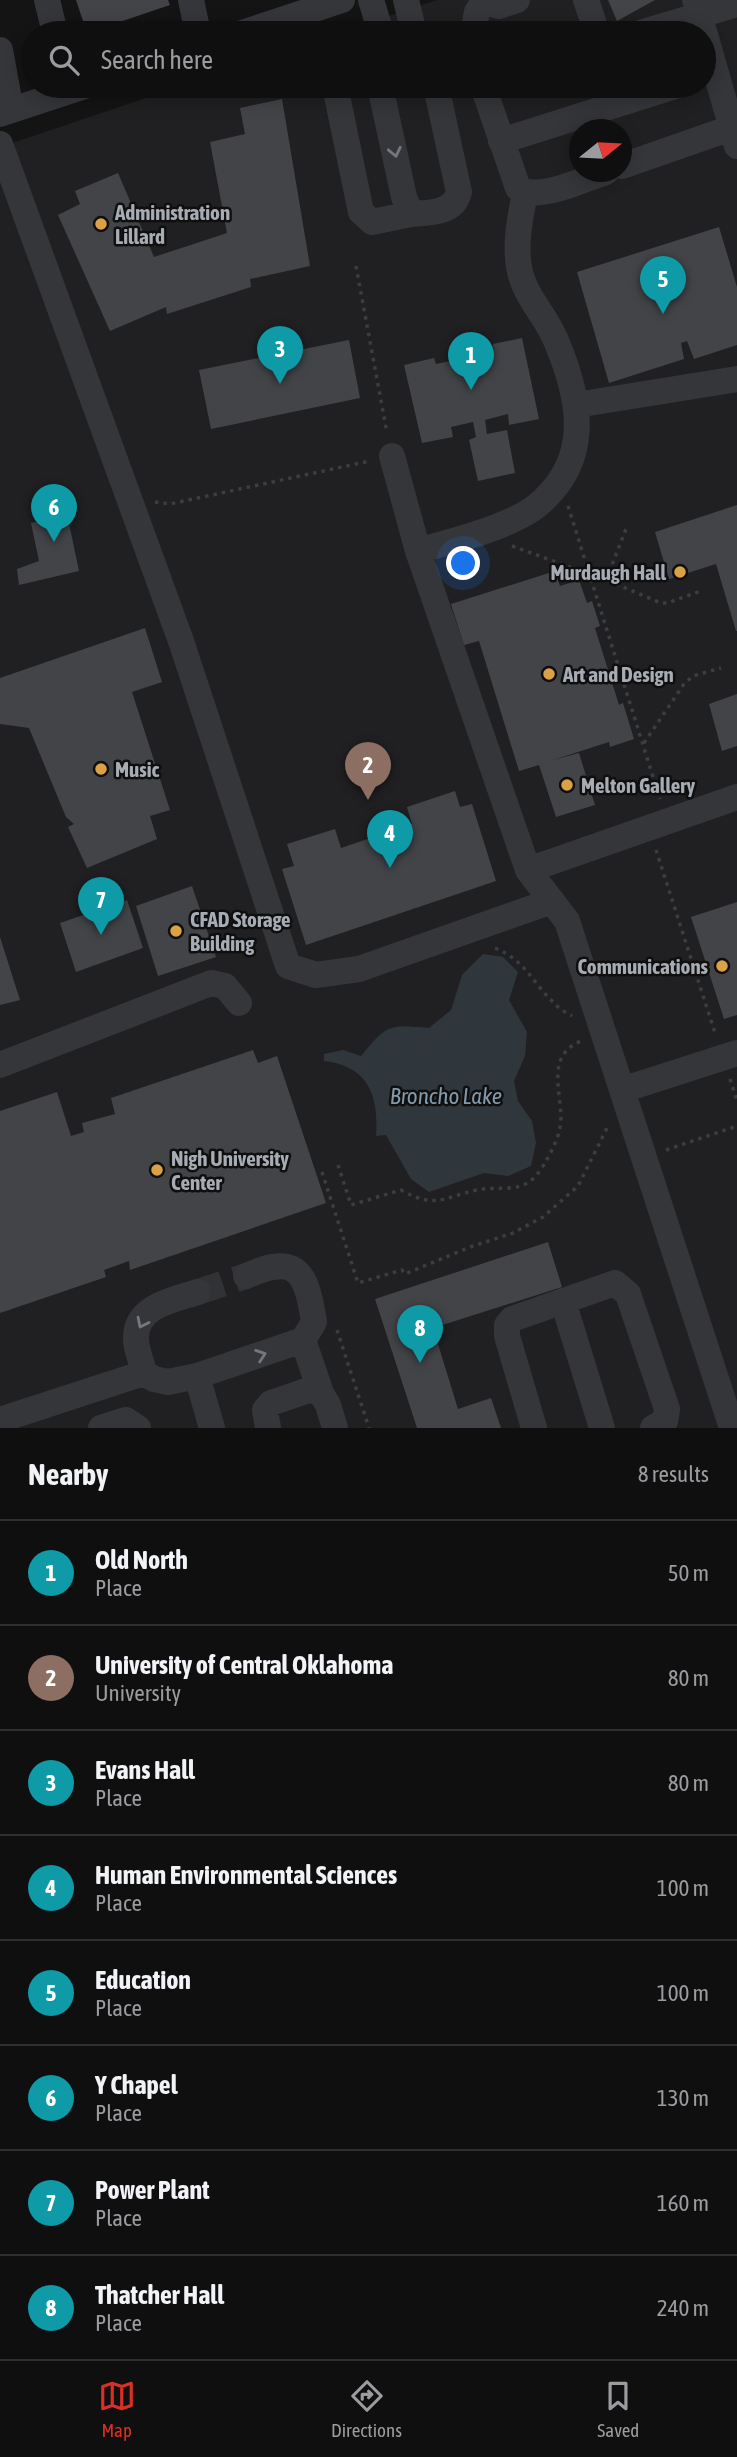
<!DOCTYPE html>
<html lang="en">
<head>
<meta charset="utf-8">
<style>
	:root { --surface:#0f0f10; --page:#181819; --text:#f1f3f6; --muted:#9b9c9f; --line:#2f2f30; --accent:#d93025 }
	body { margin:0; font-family:"Asap Condensed",sans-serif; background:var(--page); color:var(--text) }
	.compass { position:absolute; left:569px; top:119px; width:63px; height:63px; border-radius:50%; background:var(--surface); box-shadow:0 4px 18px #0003; rotate:72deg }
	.you { position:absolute; left:464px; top:564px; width:24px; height:24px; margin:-18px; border:5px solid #fff; border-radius:50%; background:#1a73e8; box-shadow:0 0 0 10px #1a73e833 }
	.badge { display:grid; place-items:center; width:46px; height:46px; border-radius:50%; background:var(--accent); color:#fff; font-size:23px; font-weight:700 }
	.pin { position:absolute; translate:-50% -58px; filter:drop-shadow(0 2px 4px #0008) }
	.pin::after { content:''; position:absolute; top:37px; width:24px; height:21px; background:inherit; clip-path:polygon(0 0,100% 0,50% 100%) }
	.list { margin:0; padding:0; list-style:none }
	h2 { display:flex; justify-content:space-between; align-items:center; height:91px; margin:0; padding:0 28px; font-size:30px }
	h2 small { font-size:23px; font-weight:400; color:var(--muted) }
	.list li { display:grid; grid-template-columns:46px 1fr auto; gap:21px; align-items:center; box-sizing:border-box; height:105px; padding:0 28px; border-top:2px solid var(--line) }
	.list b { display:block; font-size:26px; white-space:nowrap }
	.list p { margin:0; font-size:23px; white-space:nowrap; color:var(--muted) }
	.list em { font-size:23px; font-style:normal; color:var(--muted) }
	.icon { flex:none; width:38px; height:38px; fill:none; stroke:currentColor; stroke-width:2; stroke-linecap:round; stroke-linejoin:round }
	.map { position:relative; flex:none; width:737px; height:1428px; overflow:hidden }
	.search { position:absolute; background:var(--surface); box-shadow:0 4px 18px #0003; left:21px; right:21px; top:21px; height:77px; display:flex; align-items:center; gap:18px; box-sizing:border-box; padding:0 24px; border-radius:38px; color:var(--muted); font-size:26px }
	.sheet { height:931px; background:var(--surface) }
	nav { display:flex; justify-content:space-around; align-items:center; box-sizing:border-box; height:98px; border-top:2px solid var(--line); background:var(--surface); font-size:19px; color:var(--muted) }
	nav a { display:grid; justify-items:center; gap:4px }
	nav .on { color:var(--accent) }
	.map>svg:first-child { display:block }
	.built { fill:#202022; fill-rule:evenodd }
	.water { fill:#2f373c }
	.building { fill:#434448 }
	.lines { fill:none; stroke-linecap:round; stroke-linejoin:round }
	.minor-tunnel { stroke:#313235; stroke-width:26; stroke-dasharray:26 13; stroke-linecap:butt }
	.path { stroke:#3b3d41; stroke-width:3.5; stroke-dasharray:3.5 5; stroke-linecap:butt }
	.minor { stroke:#35363a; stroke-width:26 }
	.oneway { stroke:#74777d }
	.poi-dot { fill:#dca045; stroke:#0f0f10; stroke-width:2.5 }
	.labels { text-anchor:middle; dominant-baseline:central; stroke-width:5; stroke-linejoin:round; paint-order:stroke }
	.poi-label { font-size:21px; font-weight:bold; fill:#a7acb4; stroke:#0f0f10; text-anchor:start }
	.water-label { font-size:23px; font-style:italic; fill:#829aab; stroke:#0f0f10 }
</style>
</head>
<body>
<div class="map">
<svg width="737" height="1428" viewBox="0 0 737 1428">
	<rect width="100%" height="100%" fill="#141415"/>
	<path class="built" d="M 437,0 L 737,0 L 737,1428 L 0,1428 L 0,147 L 182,86 L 704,86 L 704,33 L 338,33 ZM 580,130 L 622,130 L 622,172 L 580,172 Z"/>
	<path class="water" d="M 483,954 L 503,957 L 518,972 L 509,1000 L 527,1032 L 525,1056 L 514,1081 L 518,1101 L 532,1121 L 536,1143 L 531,1166 L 508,1176 L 484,1173 L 429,1192 L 411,1179 L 386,1135 L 376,1136 C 379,1095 368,1066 324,1061 L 324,1054 L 343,1050 L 361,1056 C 388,1024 387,1025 429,1028 L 451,1010 L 462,975 Z"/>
	<path class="building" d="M 76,0 L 168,0 L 170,5 L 87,33 Z
		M 608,0 L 655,0 L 617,21 Z
		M 282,99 L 310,266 L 250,279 L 251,287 L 167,314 L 166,307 L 110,331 L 58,215 L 80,204 L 75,191 L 118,173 L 154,257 L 227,233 L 210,142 L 245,134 L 240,108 Z
		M 719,227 L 737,287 L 737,345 L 694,359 L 687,341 L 681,343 L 684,359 L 609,383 L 577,272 Z
		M 522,338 L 539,419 L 509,425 L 508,414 L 485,420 L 487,434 L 507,430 L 515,473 L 478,481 L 469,440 L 476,437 L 473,422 L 451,427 L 453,437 L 422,443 L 404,365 L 434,358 L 436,364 L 494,352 L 493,344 Z
		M 349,340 L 360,398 L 211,429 L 199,370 Z
		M 737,505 L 737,631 L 736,631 L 716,564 L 669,579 L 655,532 Z
		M 67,514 L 79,571 L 19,585 L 17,569 L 39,561 L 31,523 Z
		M 555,571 L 560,586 L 579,580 L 587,603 L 592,601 L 600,626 L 595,628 L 619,705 L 623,703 L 634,739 L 610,747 L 609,742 L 553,760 L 579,753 L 595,805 L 556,817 L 539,765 L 519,771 L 479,641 L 464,645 L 451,604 Z
		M 145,628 L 162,682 L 132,692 L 170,810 L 150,816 L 157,839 L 87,868 L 68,827 L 74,824 L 66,817 L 29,728 L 0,724 L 0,678 Z
		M 737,694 L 737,746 L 722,751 L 709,704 Z
		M 455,791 L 460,807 L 472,804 L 496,881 L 306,945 L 282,869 L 294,866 L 287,844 L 335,829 L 341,848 L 412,824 L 407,807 Z
		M 192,886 L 216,957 L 158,976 L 136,906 Z
		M 127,900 L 143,948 L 76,972 L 60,923 Z
		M 737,902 L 737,1015 L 724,1019 L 691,917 Z
		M 0,937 L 20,1000 L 0,1005 Z
		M 253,1050 L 258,1063 L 277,1056 L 326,1203 L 130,1270 L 129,1261 L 104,1270 L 106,1277 L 0,1313 L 0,1111 L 57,1092 L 71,1136 L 84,1132 L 82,1123 L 115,1114 L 111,1098 Z
		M 548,1242 L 562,1287 L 433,1328 L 458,1409 L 491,1398 L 501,1428 L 417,1428 L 375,1299 Z"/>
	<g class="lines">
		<path class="minor-tunnel" d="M 198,1292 L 246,1276"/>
		<path class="path" d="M 356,266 L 387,433
			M 155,502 L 170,504 L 370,461
			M 568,506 L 660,799
			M 512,546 L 611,582 L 661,603 L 667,603 L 701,591
			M 606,580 L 626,529
			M 644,743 L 684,684 L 693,676 L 721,668
			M 656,850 L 716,1036
			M 495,948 C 526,961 531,981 553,1002 C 558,1008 565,1012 572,1016
			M 730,1079 L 737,1101
			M 666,1150 L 737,1126
			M 338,1165 L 351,1205 L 401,1190 C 436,1209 441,1198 477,1190 C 494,1186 514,1192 529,1182 C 536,1177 542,1168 546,1161 C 554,1147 561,1133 561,1116 C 560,1088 547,1055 581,1041
			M 322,1172 L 358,1283 L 402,1270 L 405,1274 L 470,1247 L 513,1233 L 543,1217 L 578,1186 L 608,1126
			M 337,1330 L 369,1428"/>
		<path class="minor" d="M 47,0 L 55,33
			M 191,0 L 198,33
			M 371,0 L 378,23 L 379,33
			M 406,0 L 414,33
			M 586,0 L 597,33
			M 695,0 L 737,146
			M 484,2 L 499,6 L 517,0
			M 242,33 L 342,0
			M 473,33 L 477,12 L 485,0
			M 640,33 L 737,4
			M 0,50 L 11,110
			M 335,86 L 361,212 L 372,222 L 411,214
			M 380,86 L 404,197 L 411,214 C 431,213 454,213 459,192 L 436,86
			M 483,86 L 518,188 C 539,202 583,179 606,172
			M 0,114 L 85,86
			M 501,141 L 675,86
			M 0,144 L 181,641 L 288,966 L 316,975 L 359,969 L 552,901
			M 622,166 L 737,126
			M 576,405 L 737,379
			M 392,456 L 418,551 L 528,870 L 567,921 L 732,1428
			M 418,551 C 452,541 506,528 534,508 C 592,463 582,403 557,343 C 547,316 524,297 519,267 C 515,242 520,218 525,193
			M 528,870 L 737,797
			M 0,1065 L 211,983 L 225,986 L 239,1003
			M 622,1090 L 737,1053
			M 198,1292 C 173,1300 135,1306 136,1339 C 136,1350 142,1362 144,1373 L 154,1379 L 168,1382 L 197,1376 L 303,1340 L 314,1322 C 310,1299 307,1260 273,1267 C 264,1268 254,1273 246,1276
			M 563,1301 L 602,1428
			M 303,1340 L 321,1393
			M 197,1376 L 212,1428
			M 0,1420 L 144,1373
			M 101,1428 L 126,1420 L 138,1428
			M 268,1428 L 265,1410 L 271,1403 L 309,1390 L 321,1393 L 328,1405 L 335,1428
			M 534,1428 L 507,1336 L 507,1325 L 512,1319 L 615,1283 L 628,1294 L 667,1409 L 665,1421 L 653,1428"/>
	</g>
	<defs><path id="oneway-chevron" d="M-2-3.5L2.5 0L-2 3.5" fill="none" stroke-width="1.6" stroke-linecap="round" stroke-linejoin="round" transform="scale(1.75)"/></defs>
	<g class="oneway">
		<use href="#oneway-chevron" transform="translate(395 152) rotate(78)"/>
		<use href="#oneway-chevron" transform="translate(142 1323) rotate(116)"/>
		<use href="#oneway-chevron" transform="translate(261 1355) rotate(-19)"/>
	</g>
	<g class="poi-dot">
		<circle cx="101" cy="224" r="7"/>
		<circle cx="680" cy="572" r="7"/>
		<circle cx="549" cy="674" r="7"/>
		<circle cx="101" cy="769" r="7"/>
		<circle cx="567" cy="785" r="7"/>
		<circle cx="176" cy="931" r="7"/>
		<circle cx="722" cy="966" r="7"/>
		<circle cx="157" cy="1170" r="7"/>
	</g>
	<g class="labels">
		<g class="poi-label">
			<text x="115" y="212">Administration<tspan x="115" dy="24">Lillard</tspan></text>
			<text x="666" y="572" text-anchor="end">Murdaugh Hall</text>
			<text x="563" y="674">Art and Design</text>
			<text x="115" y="769">Music</text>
			<text x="581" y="785">Melton Gallery</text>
			<text x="190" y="919">CFAD Storage<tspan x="190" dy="24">Building</tspan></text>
			<text x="708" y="966" text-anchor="end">Communications</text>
			<text x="171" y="1158">Nigh University<tspan x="171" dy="24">Center</tspan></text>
		</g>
		<g class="water-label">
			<text x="446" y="1096">Broncho Lake</text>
		</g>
	</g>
</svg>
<svg class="compass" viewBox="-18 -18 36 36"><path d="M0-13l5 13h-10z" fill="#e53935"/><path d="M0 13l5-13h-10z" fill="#9b9c9f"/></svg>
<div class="you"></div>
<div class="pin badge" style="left:471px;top:390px;background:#0f9aa8">1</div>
<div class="pin badge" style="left:368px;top:800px;background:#8d6e63">2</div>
<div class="pin badge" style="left:280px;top:384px;background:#0f9aa8">3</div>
<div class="pin badge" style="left:390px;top:868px;background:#0f9aa8">4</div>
<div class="pin badge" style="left:663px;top:314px;background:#0f9aa8">5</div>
<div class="pin badge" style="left:54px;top:542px;background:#0f9aa8">6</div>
<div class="pin badge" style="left:101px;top:935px;background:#0f9aa8">7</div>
<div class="pin badge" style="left:420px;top:1363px;background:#0f9aa8">8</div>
<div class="search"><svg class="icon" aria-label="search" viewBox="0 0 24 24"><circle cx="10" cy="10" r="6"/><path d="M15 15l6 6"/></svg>Search here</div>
</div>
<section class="sheet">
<h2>Nearby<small>8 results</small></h2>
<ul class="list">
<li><span class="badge" style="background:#0f9aa8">1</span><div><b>Old North</b><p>Place</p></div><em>50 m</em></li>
<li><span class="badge" style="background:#8d6e63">2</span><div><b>University of Central Oklahoma</b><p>University</p></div><em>80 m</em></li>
<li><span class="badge" style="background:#0f9aa8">3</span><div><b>Evans Hall</b><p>Place</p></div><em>80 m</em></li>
<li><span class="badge" style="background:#0f9aa8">4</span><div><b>Human Environmental Sciences</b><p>Place</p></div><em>100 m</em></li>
<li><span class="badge" style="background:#0f9aa8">5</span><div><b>Education</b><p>Place</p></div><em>100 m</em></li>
<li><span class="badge" style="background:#0f9aa8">6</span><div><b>Y Chapel</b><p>Place</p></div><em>130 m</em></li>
<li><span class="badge" style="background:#0f9aa8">7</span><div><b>Power Plant</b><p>Place</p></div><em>160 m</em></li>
<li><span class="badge" style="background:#0f9aa8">8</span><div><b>Thatcher Hall</b><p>Place</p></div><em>240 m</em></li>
</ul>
</section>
<nav>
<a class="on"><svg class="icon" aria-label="map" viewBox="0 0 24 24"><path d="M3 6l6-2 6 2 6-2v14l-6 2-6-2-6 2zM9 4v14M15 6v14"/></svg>Map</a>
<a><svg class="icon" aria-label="directions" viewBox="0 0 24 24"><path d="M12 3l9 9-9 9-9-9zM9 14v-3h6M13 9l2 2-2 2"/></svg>Directions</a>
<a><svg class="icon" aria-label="saved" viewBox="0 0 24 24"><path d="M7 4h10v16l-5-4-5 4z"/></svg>Saved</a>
</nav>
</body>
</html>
